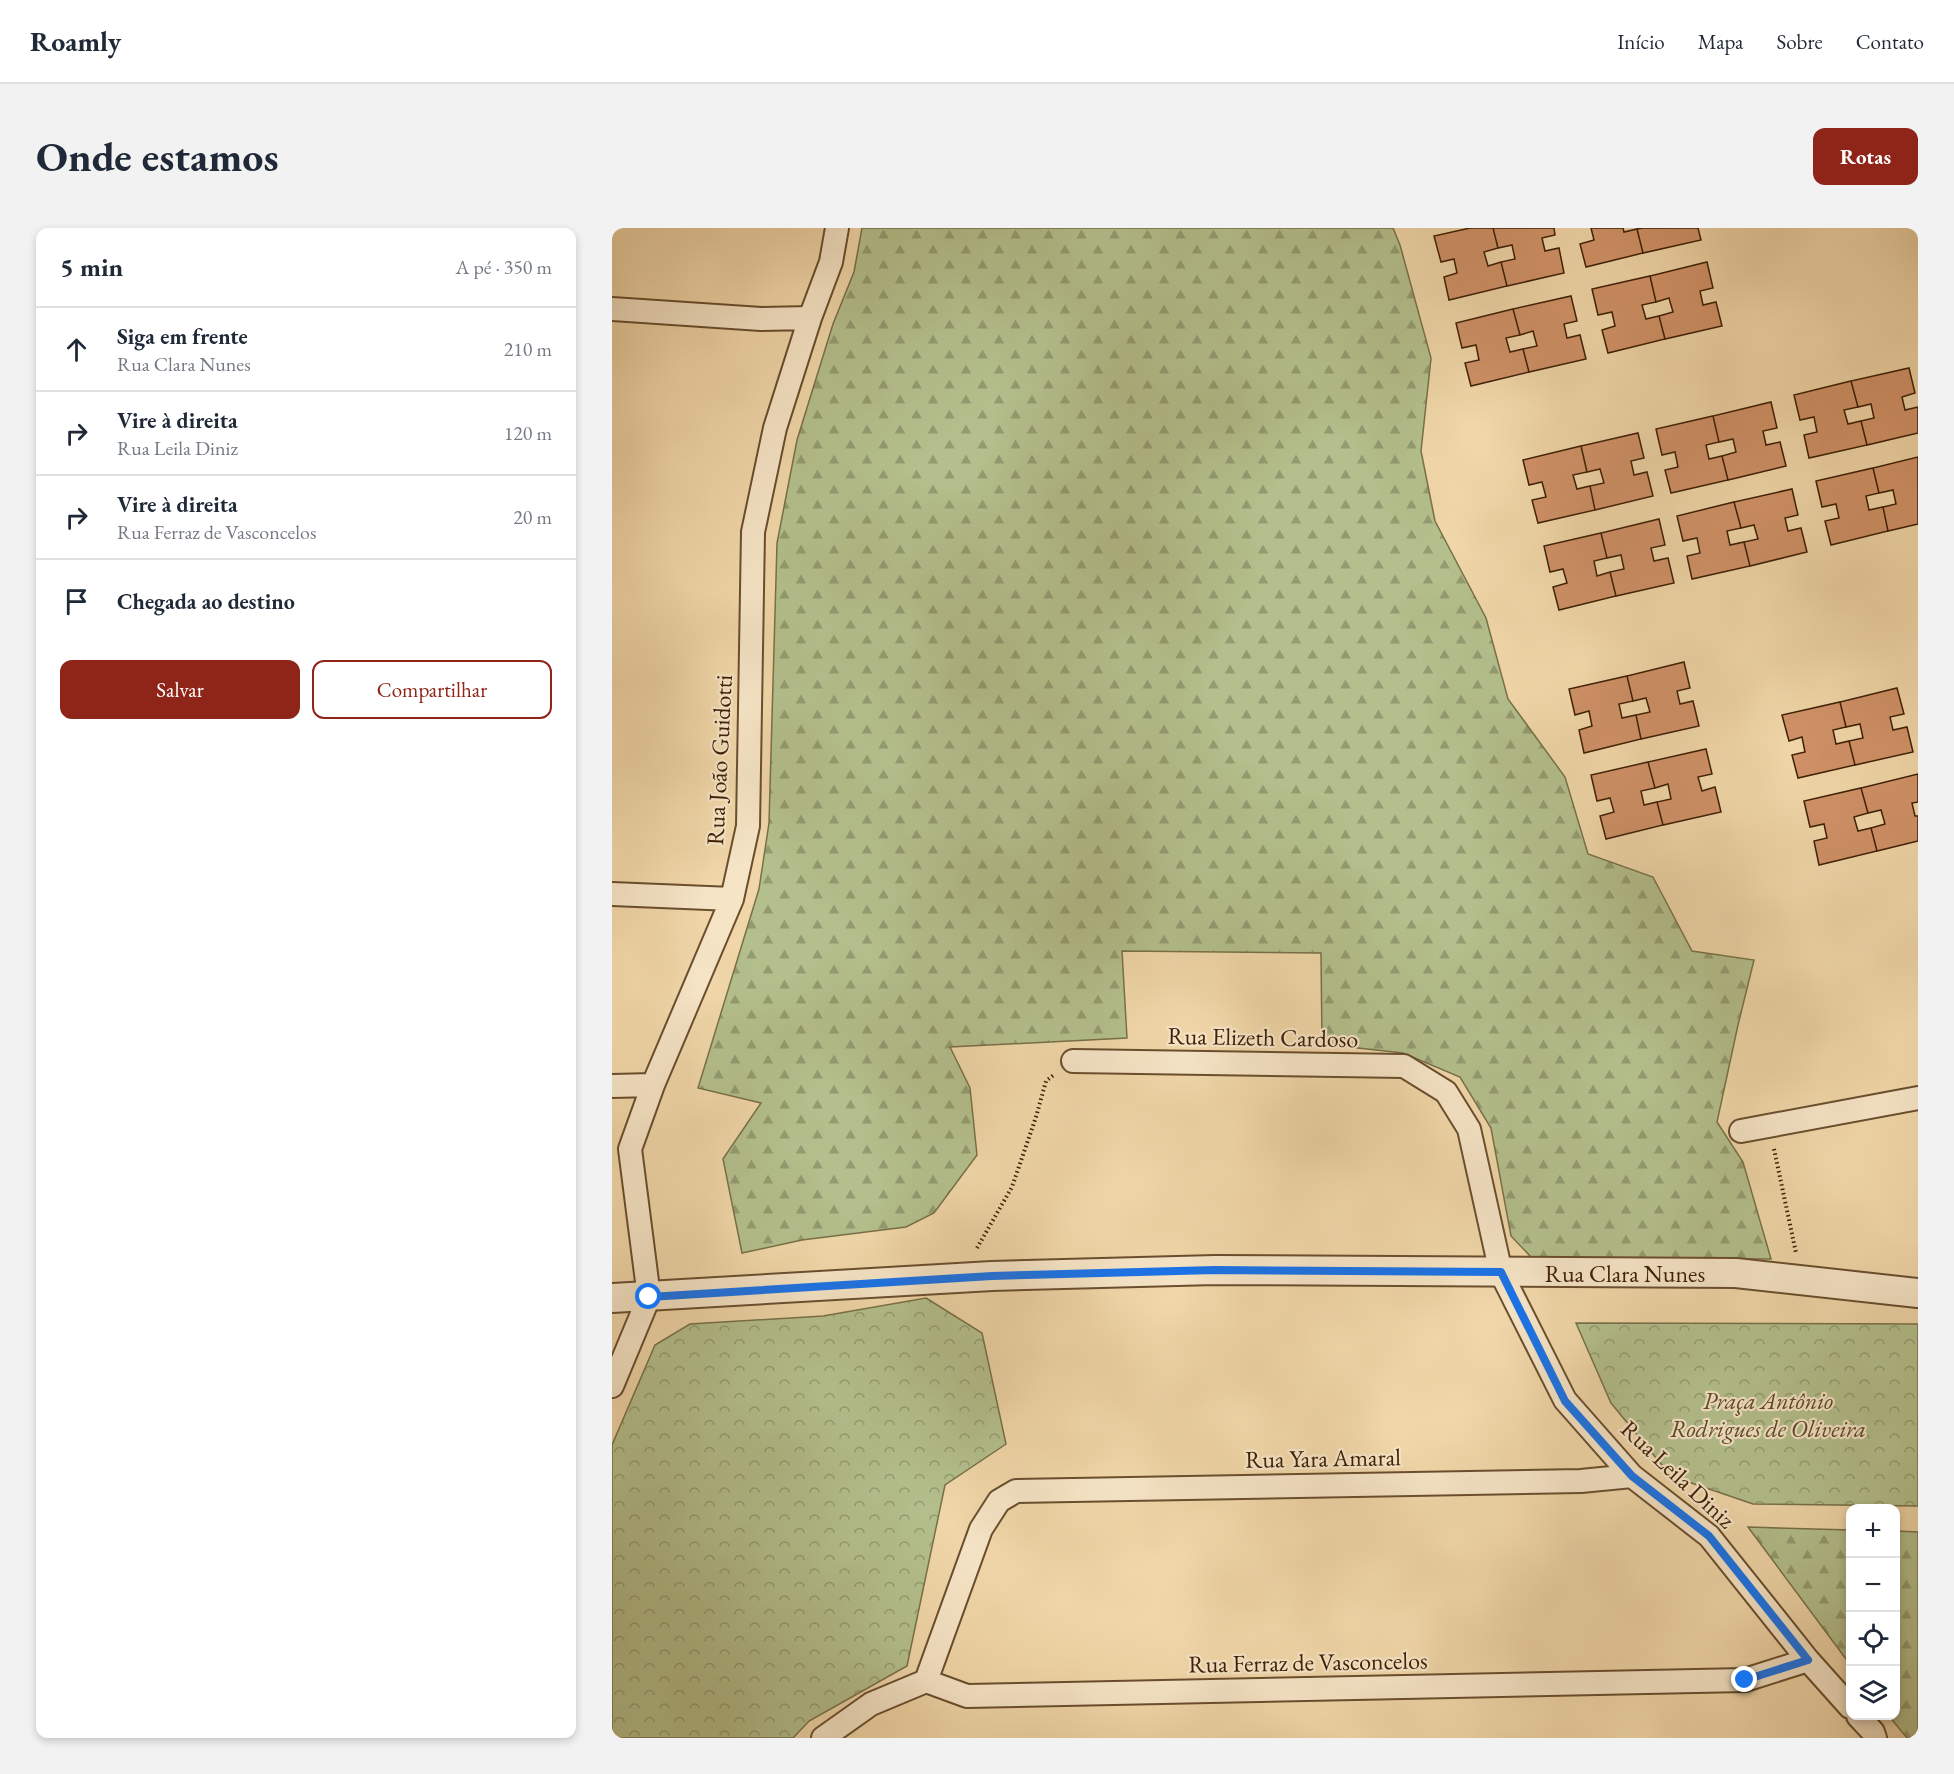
<!DOCTYPE html>
<html lang="pt">
<head>
<meta charset="utf-8">
<style>
	:root { --surface:#fff; --page:#f2f2f3; --text:#1f2937; --muted:#747a83; --line:#e0e1e3; --accent:#8f2418 }
	body { margin:0; font-family:"EB Garamond",serif; background:var(--page); color:var(--text) }
	.controls { position:absolute; right:18px; bottom:18px; display:grid; overflow:hidden; border-radius:12px; box-shadow:0 3px 9px #0003 }
	.controls button { width:54px; height:54px; display:grid; place-items:center; padding:0; border:0; border-bottom:2px solid var(--line); background:var(--surface); color:var(--text); font:30px sans-serif }
	.stop { position:absolute; width:18px; height:18px; margin:-14px; border:4px solid #1a73e8; border-radius:50%; background:#fff }
	.stop.end { background:#1a73e8; border-color:#fff; box-shadow:0 2px 6px #0008 }
	.list { margin:0; padding:0; list-style:none }
	h2 { display:flex; justify-content:space-between; align-items:center; height:78px; margin:0; padding:0 24px; font-size:26px }
	h2 small { font-size:20px; font-weight:400; color:var(--muted) }
	.list li { display:grid; grid-template-columns:39px 1fr auto; gap:18px; align-items:center; box-sizing:border-box; height:84px; padding:0 24px; border-top:2px solid var(--line) }
	.list b { display:block; font-size:22px; white-space:nowrap }
	.list p { margin:0; font-size:20px; white-space:nowrap; color:var(--muted) }
	.list em { font-size:20px; font-style:normal; color:var(--muted) }
	.actions { display:flex; gap:12px; padding:18px 24px }
	.actions a { flex:1; padding:14px 0; border:2px solid var(--accent); border-radius:12px; text-align:center; font-size:21px; color:var(--accent) }
	.actions .main { background:var(--accent); color:#fff }
	.icon { flex:none; width:33px; height:33px; fill:none; stroke:currentColor; stroke-width:2; stroke-linecap:round; stroke-linejoin:round }
	.map { position:relative; flex:none; width:1306px; height:1510px; overflow:hidden; border-radius:12px }
	header { display:flex; align-items:center; gap:36px; box-sizing:border-box; height:84px; padding:0 30px; background:var(--surface); border-bottom:2px solid var(--line) }
	header strong { font-size:28px }
	nav { display:flex; gap:33px; margin-inline-start:auto; font-size:21px }
	.intro { display:flex; align-items:center; justify-content:space-between; box-sizing:border-box; height:144px; padding:0 36px }
	h1 { margin:0; font-size:42px }
	.button { padding:15px 27px; border-radius:12px; background:var(--accent); color:#fff; font-size:21px; font-weight:700 }
	main { display:flex; gap:36px; padding:0 36px }
	aside { flex:1; background:var(--surface); border-radius:12px; box-shadow:0 3px 9px #0003 }
	.map>svg:first-child { display:block }
	.forest { fill:url(#forest-firs); stroke:#787049; stroke-width:1.5 }
	.park { fill:url(#park-crowns); stroke:#787049; stroke-width:1.5 }
	.building { fill:#d09167; stroke:#3e2006; stroke-width:1.5 }
	.lines { fill:none; stroke-linecap:round; stroke-linejoin:round }
	.minor-casing { stroke:#6a4e2e; stroke-width:26 }
	.tertiary-casing { stroke:#6a4e2e; stroke-width:32 }
	.path { stroke:#3e2006; stroke-width:4; stroke-dasharray:1.5 3; stroke-linecap:butt }
	.minor { stroke:#f5e4c6; stroke-width:22 }
	.tertiary { stroke:#f5e4c6; stroke-width:28 }
	.route { stroke:#1a73e8; stroke-width:8 }
	.labels { text-anchor:middle; dominant-baseline:central; stroke-width:4.5; stroke-linejoin:round; paint-order:stroke }
	.street-label { font-size:24px; fill:#3e2006; stroke:#f5e4c6 }
	.park-label { font-size:24px; font-style:italic; fill:#5b4828; stroke:#f5e4c6 }
</style>
</head>
<body>
<header>
<strong>Roamly</strong>
<nav><a>Início</a><a>Mapa</a><a>Sobre</a><a>Contato</a></nav>
</header>
<div class="intro"><h1>Onde estamos</h1><a class="button">Rotas</a></div>
<main>
<aside>
<h2>5 min<small>A pé · 350 m</small></h2>
<ul class="list">
<li><svg class="icon" aria-label="ahead" viewBox="0 0 24 24"><path d="M12 20V5M6 11l6-6 6 6"/></svg><div><b>Siga em frente</b><p>Rua Clara Nunes</p></div><em>210 m</em></li>
<li><svg class="icon" aria-label="right" viewBox="0 0 24 24"><path d="M7 20v-9h11M14 6l5 5-5 5"/></svg><div><b>Vire à direita</b><p>Rua Leila Diniz</p></div><em>120 m</em></li>
<li><svg class="icon" aria-label="right" viewBox="0 0 24 24"><path d="M7 20v-9h11M14 6l5 5-5 5"/></svg><div><b>Vire à direita</b><p>Rua Ferraz de Vasconcelos</p></div><em>20 m</em></li>
<li><svg class="icon" aria-label="arrive" viewBox="0 0 24 24"><path d="M6 21V4h12l-3 4 3 4H6"/></svg><div><b>Chegada ao destino</b></div></li>
</ul>
<div class="actions"><a class="main">Salvar</a><a>Compartilhar</a></div>
</aside>
<div class="map">
<svg width="1306" height="1510" viewBox="0 0 1306 1510">
	<defs>
		<pattern id="forest-firs" width="22" height="20" patternUnits="userSpaceOnUse" patternTransform="scale(1.5)"><rect width="22" height="20" fill="#b3bf8c"/><path d="M5 1l3.5 6h-7zM16 11l3.5 6h-7z" fill="#939b70"/></pattern>
		<pattern id="park-crowns" width="20" height="18" patternUnits="userSpaceOnUse" patternTransform="scale(1.5)"><rect width="20" height="18" fill="#b3bf8c"/><path d="M2 6a3 3 0 1 1 6 0M12 15a3 3 0 1 1 6 0" fill="none" stroke="#939b70"/></pattern>
	</defs>
	<rect width="100%" height="100%" fill="#f0d6a8"/>
	<filter id="stains"><feTurbulence type="fractalNoise" baseFrequency=".00333" numOctaves="4"/><feColorMatrix values="0 0 0 0 .2 0 0 0 0 .09 0 0 0 0 .02 0 0 0 .5 -.17"/></filter>
	<radialGradient id="worn" r=".72"><stop offset=".6" stop-color="#630" stop-opacity="0"/><stop offset="1" stop-color="#630" stop-opacity=".3"/></radialGradient>
	<path class="forest" d="M 250,0 L 781,0 L 788,17 L 819,130 L 809,223 L 823,293 L 874,390 L 896,471 L 953,549 L 976,626 L 1041,649 L 1080,723 L 1142,732 L 1126,797 L 1105,894 L 1131,934 L 1159,1031 L 919,1029 L 899,1008 L 879,900 L 848,849 L 791,825 L 710,816 L 709,725 L 510,723 L 515,810 L 338,819 L 358,860 L 365,927 L 322,985 L 294,999 L 190,1012 L 130,1025 L 111,931 L 149,875 L 86,860 L 147,661 L 157,595 L 165,315 L 185,212 L 221,96 L 242,44 Z
		M 1136,1299 L 1238,1302 L 1238,1436 L 1234,1431 Z
		M 1284,1303 L 1306,1304 L 1306,1510 L 1295,1510 L 1277,1488 L 1284,1488 Z"/>
	<path class="park" d="M 314,1070 L 370,1105 L 394,1216 L 333,1257 L 295,1438 L 197,1493 L 181,1510 L 0,1510 L 0,1217 L 43,1117 L 78,1096 L 211,1088 Z
		M 964,1095 L 1306,1096 L 1306,1278 L 1141,1276 L 1059,1248 L 999,1175 Z"/>
	<path class="building" d="M 858,0 L 881,0 L 886,20 L 872,24 L 876,38 L 889,34 L 895,58 L 837,72 L 832,49 L 845,45 L 842,31 L 829,34 L 822,8 Z
		M 881,0 L 942,0 L 943,7 L 930,10 L 933,23 L 947,20 L 952,45 L 895,58 L 889,34 L 903,31 L 900,17 L 886,20 Z
		M 979,0 L 1011,0 L 1012,4 L 1025,1 L 1031,25 L 974,39 L 968,16 L 982,12 Z
		M 1031,0 L 1086,0 L 1089,12 L 1031,25 L 1025,1 Z
		M 1095,34 L 1101,60 L 1088,63 L 1091,77 L 1104,74 L 1110,98 L 1053,111 L 1047,88 L 1061,84 L 1057,70 L 1044,74 L 1038,48 Z
		M 1038,48 L 1044,74 L 1030,77 L 1034,91 L 1047,88 L 1053,111 L 996,125 L 990,102 L 1003,98 L 1000,84 L 986,87 L 980,61 Z
		M 959,68 L 965,93 L 952,96 L 955,110 L 968,107 L 974,131 L 917,144 L 911,121 L 925,118 L 921,103 L 908,107 L 901,81 Z
		M 901,81 L 908,107 L 894,110 L 898,124 L 911,121 L 917,144 L 859,158 L 853,135 L 867,132 L 864,117 L 850,120 L 844,95 Z
		M 1297,140 L 1303,165 L 1290,169 L 1293,182 L 1306,179 L 1306,205 L 1255,217 L 1249,193 L 1262,190 L 1259,176 L 1246,179 L 1239,153 Z
		M 1239,153 L 1246,179 L 1232,182 L 1236,196 L 1249,193 L 1255,217 L 1197,230 L 1192,207 L 1205,204 L 1202,189 L 1188,192 L 1182,167 Z
		M 1159,174 L 1165,200 L 1151,203 L 1154,217 L 1168,214 L 1174,238 L 1116,252 L 1110,228 L 1124,224 L 1121,211 L 1107,214 L 1101,188 Z
		M 1101,188 L 1107,214 L 1094,217 L 1097,231 L 1110,228 L 1116,252 L 1059,265 L 1053,242 L 1066,239 L 1063,224 L 1050,227 L 1044,201 Z
		M 1026,205 L 1032,230 L 1019,233 L 1022,247 L 1035,244 L 1041,268 L 983,282 L 978,258 L 992,255 L 988,241 L 975,244 L 969,218 Z
		M 969,218 L 975,244 L 961,247 L 965,261 L 978,258 L 983,282 L 926,295 L 920,272 L 934,269 L 930,254 L 917,257 L 911,232 Z
		M 1306,229 L 1306,296 L 1276,303 L 1271,279 L 1284,276 L 1281,262 L 1267,265 L 1261,240 Z
		M 1261,240 L 1267,265 L 1254,268 L 1257,282 L 1271,279 L 1276,303 L 1219,317 L 1213,293 L 1227,290 L 1224,276 L 1210,279 L 1204,253 Z
		M 1180,261 L 1186,287 L 1173,290 L 1176,303 L 1189,300 L 1195,324 L 1138,338 L 1132,314 L 1146,311 L 1142,297 L 1129,300 L 1122,274 Z
		M 1122,274 L 1129,300 L 1115,303 L 1118,317 L 1132,314 L 1138,338 L 1080,351 L 1075,328 L 1088,325 L 1085,310 L 1071,313 L 1065,288 Z
		M 1047,291 L 1053,317 L 1039,320 L 1042,333 L 1056,330 L 1062,355 L 1004,368 L 998,344 L 1012,341 L 1009,327 L 995,330 L 989,305 Z
		M 989,305 L 995,330 L 982,333 L 985,348 L 998,344 L 1004,368 L 947,382 L 941,359 L 955,355 L 951,341 L 938,344 L 932,318 Z
		M 1072,434 L 1078,460 L 1065,463 L 1068,476 L 1081,473 L 1087,498 L 1029,511 L 1024,487 L 1038,484 L 1034,470 L 1021,473 L 1015,448 Z
		M 1015,448 L 1021,473 L 1007,476 L 1010,490 L 1024,487 L 1029,511 L 972,525 L 967,502 L 980,498 L 977,483 L 963,487 L 957,461 Z
		M 1285,460 L 1292,486 L 1278,489 L 1281,502 L 1295,499 L 1301,524 L 1243,537 L 1237,513 L 1251,510 L 1248,496 L 1234,499 L 1228,474 Z
		M 1228,474 L 1234,499 L 1221,502 L 1224,516 L 1237,513 L 1243,537 L 1186,550 L 1180,527 L 1193,524 L 1190,509 L 1177,513 L 1170,487 Z
		M 1094,521 L 1100,546 L 1086,549 L 1090,563 L 1103,559 L 1109,584 L 1051,597 L 1045,574 L 1059,571 L 1056,556 L 1043,560 L 1036,534 Z
		M 1036,534 L 1043,560 L 1029,563 L 1032,577 L 1045,574 L 1051,597 L 994,611 L 988,588 L 1002,584 L 998,570 L 985,573 L 979,547 Z
		M 1306,546 L 1306,574 L 1300,575 L 1303,588 L 1306,588 L 1306,613 L 1265,623 L 1259,600 L 1273,596 L 1269,582 L 1256,585 L 1249,560 Z
		M 1249,560 L 1256,585 L 1242,589 L 1246,603 L 1259,600 L 1265,623 L 1207,637 L 1202,613 L 1215,610 L 1212,596 L 1198,599 L 1192,573 Z"/>
	<g class="lines">
		<g class="minor-casing">
			<path id="minor" d="M 0,81 L 149,91 L 198,90
				M 0,666 L 120,671
				M 461,833 L 792,838 L 834,864 L 857,901 L 889,1045 L 953,1172 L 1020,1248 L 1097,1308 L 1196,1432 L 1238,1479
				M 0,858 L 41,857
				M 1129,903 L 1306,870
				M 0,1158 L 37,1069 L 18,921 L 41,857 L 120,671 L 136,598 L 141,304 L 163,200 L 198,90 L 219,34 L 225,0
				M 314,1453 L 369,1301 L 387,1273 L 404,1263 L 969,1253 L 1020,1248
				M 1246,1488 L 1261,1504 L 1263,1510
				M 211,1510 L 259,1476 L 314,1453 L 355,1468 L 1133,1452 L 1196,1432"/>
		</g>
		<g class="tertiary-casing">
			<path id="tertiary" d="M 0,1070 L 380,1048 L 603,1042 L 1124,1045 L 1306,1065"/>
		</g>
		<path class="path" d="M 1162,921 L 1184,1025
			M 365,1020 L 400,959 L 424,889 L 434,853 L 443,846"/>
		<use href="#minor" class="minor"/>
		<use href="#tertiary" class="tertiary"/>
	</g>
	<g class="lines">
		<path class="route" d="M 37,1069 L 380,1048 L 603,1042 L 889,1044 L 953,1173 L 1020,1248 L 1097,1308 L 1196,1432 L 1133,1452"/>
	</g>
	<g class="labels">
		<g class="street-label">
			<text transform="translate(107 532) rotate(-87)">Rua João Guidotti</text>
			<text transform="translate(651 809) rotate(1)">Rua Elizeth Cardoso</text>
			<text x="1013" y="1045">Rua Clara Nunes</text>
			<text transform="translate(711 1230) rotate(-1)">Rua Yara Amaral</text>
			<text transform="translate(1066 1246) rotate(43)">Rua Leila Diniz</text>
			<text transform="translate(696 1434) rotate(-1)">Rua Ferraz de Vasconcelos</text>
		</g>
		<g class="park-label">
			<text x="1156" y="1172">Praça Antônio<tspan x="1156" dy="28">Rodrigues de Oliveira</tspan></text>
		</g>
	</g>
	<rect width="100%" height="100%" filter="url(#stains)"/>
	<rect width="100%" height="100%" fill="url(#worn)"/>
</svg>
<div class="controls">
<button>+</button>
<button>−</button>
<button><svg class="icon" aria-label="locate" viewBox="0 0 24 24"><circle cx="12" cy="12" r="6"/><path d="M12 2v4M12 18v4M2 12h4M18 12h4"/></svg></button>
<button><svg class="icon" aria-label="layers" viewBox="0 0 24 24"><path d="M12 4l9 5-9 5-9-5zM3 14l9 5 9-5"/></svg></button>
</div>
<div class="stop" style="left:37px;top:1069px"></div>
<div class="stop end" style="left:1133px;top:1452px"></div>
</div>
</main>
</body>
</html>
